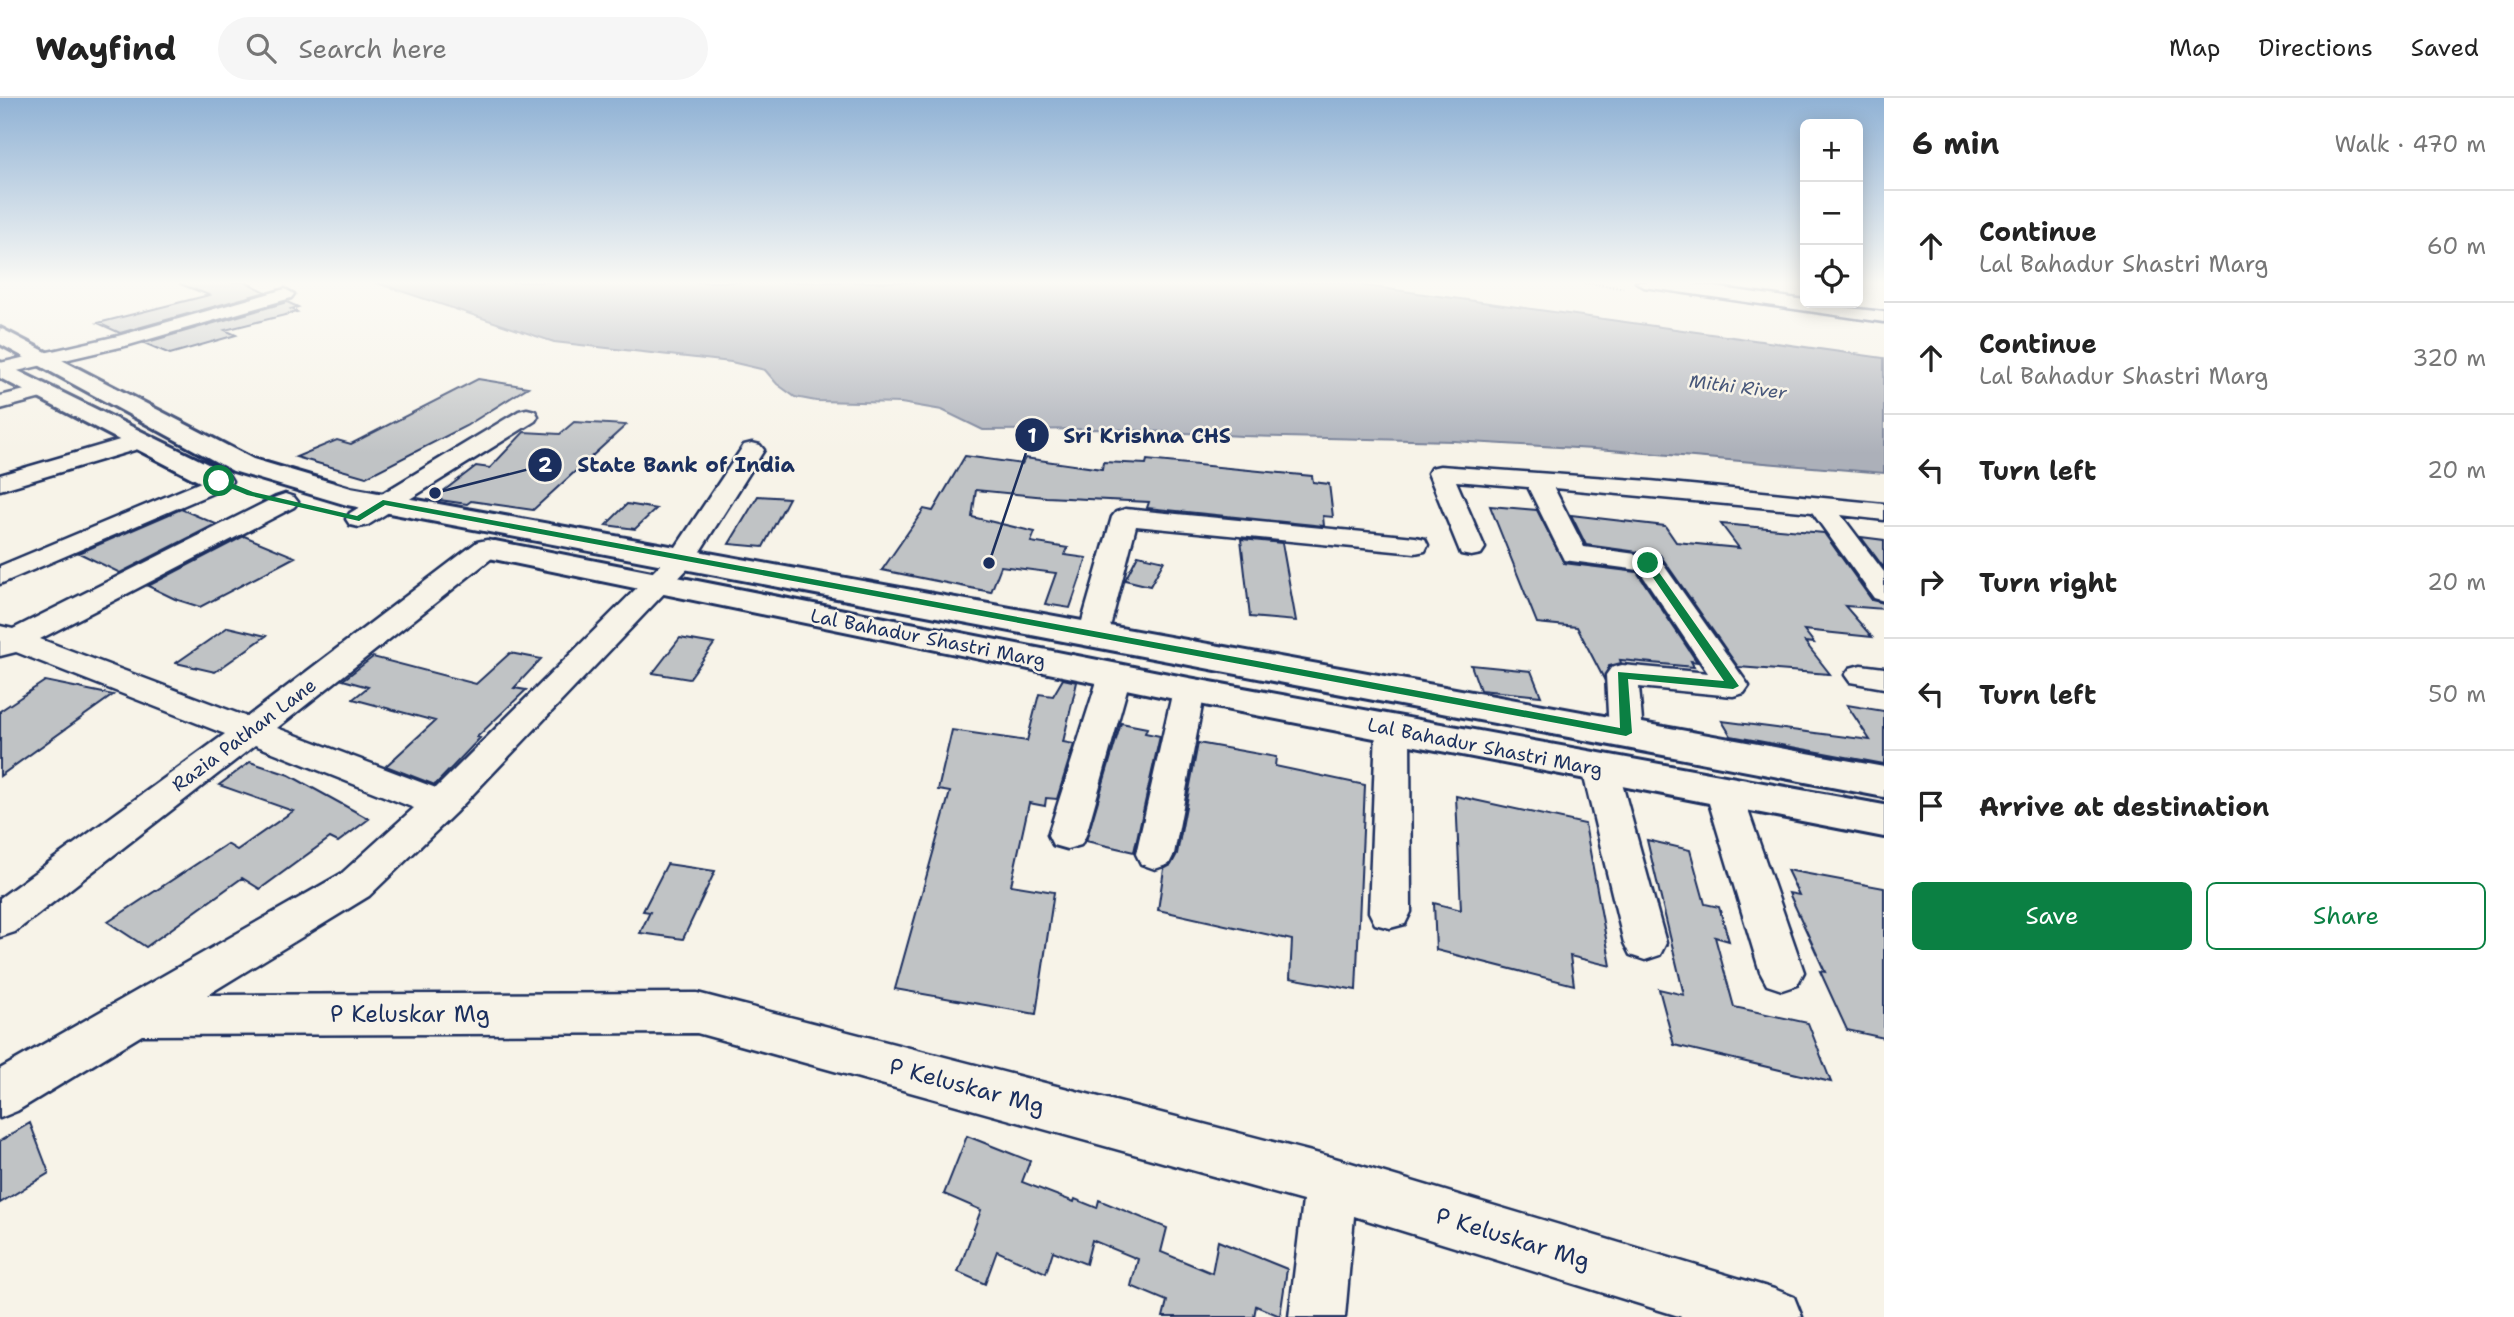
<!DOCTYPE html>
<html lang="en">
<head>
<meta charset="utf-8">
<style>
	:root { --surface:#fff; --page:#f6f6f6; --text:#222; --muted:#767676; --line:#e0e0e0; --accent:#0b8043 }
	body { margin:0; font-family:"Shantell Sans",sans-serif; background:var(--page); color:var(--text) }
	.controls { position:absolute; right:21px; top:21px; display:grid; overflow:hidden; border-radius:10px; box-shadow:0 4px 18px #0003 }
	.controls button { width:63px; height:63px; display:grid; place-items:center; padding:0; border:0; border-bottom:2px solid var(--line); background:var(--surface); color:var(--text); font:35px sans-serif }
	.stop { position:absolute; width:21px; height:21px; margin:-16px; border:5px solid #0b8043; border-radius:50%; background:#fff }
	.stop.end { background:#0b8043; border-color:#fff; box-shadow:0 2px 7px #0008 }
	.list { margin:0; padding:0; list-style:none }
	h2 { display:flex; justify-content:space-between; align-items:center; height:91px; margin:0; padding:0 28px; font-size:30px }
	h2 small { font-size:23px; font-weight:400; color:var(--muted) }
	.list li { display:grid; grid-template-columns:46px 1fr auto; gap:21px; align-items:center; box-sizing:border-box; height:112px; padding:0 28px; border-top:2px solid var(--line) }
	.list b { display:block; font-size:26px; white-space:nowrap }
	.list p { margin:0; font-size:23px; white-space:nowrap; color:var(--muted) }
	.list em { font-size:23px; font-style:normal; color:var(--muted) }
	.actions { display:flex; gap:14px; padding:21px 28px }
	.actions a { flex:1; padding:16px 0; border:2px solid var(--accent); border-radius:10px; text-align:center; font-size:24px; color:var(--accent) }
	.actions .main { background:var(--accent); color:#fff }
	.icon { flex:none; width:38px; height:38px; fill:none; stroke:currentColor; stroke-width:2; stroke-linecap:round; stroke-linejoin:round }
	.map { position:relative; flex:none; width:1884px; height:1219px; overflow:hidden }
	header { display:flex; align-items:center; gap:42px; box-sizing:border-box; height:98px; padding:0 35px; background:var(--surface); border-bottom:2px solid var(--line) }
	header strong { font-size:33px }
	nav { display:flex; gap:38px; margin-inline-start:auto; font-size:24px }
	.search { width:490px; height:63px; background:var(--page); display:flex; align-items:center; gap:18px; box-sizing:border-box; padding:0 24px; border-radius:38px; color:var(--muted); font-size:26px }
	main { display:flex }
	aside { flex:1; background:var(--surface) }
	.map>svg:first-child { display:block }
	.water { fill:#acb0b9; stroke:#727c95; stroke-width:2 }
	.building { fill:#c0c3c5; stroke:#1b2f5e; stroke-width:2 }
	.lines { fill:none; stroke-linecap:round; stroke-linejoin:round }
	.minor-casing { stroke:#1b2f5e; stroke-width:5 }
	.major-casing { stroke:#1b2f5e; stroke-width:6 }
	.path { stroke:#1b2f5e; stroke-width:2.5; stroke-dasharray:1 2.5; stroke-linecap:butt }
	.minor { fill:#f7f3e8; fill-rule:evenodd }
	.major { fill:#f7f3e8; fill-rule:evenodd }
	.route { fill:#0b8043 }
	.labels { text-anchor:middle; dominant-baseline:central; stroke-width:5; stroke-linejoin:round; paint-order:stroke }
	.far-water-label { font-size:18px; font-style:italic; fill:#465679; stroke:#f7f3e8 }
	.street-label { font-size:19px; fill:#1b2f5e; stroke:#f7f3e8 }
	.near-street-label { font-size:23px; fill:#1b2f5e; stroke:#f7f3e8 }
	.leader { fill:none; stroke:#1b2f5e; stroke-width:2.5 }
	.callout-dot { fill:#1b2f5e; stroke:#f7f3e8; stroke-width:2.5 }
	.mark-label { font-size:21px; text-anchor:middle; font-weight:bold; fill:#fff }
	.callout-label { font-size:21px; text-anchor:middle; font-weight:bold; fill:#1b2f5e; stroke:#f7f3e8; stroke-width:5; stroke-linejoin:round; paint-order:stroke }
</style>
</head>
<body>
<header>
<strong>Wayfind</strong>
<div class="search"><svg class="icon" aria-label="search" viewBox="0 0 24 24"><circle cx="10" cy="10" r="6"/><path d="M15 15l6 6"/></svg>Search here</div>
<nav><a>Map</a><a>Directions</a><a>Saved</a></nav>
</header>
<main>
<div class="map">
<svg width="1884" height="1219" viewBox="0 0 1884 1219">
	<rect width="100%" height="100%" fill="#f7f3e8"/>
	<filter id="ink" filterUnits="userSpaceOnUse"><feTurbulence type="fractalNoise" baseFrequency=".0143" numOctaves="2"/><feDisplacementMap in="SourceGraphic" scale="14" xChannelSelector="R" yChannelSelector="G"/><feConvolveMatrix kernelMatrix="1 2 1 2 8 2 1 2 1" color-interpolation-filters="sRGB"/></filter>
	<g filter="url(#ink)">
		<path class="water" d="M 374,184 L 1338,184 L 1884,260 L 1884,375 L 1610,352 L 1453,343 L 1242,338 L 1109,331 L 983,332 L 942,312 L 901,305 L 816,303 L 795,299 L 777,286 L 765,272 L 731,264 L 554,244 Z"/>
		<path class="building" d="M 180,184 L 246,184 L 266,194 L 120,235 L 98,225 L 209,197 L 180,186 Z
			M 287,204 L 298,209 L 291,211 L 297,214 L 225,232 L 236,237 L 170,256 L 144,245 Z
			M 478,281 L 528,289 L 466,328 L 366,379 L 296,359 L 337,342 L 351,346 Z
			M 574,324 L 626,327 L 533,412 L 471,403 L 467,406 L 433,401 L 476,368 L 490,370 L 524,334 L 560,336 Z
			M 965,358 L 1022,366 L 1025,360 L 1102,371 L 1103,364 L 1146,366 L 1147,362 L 1312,378 L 1313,384 L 1329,386 L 1333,419 L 1323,418 L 1324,428 L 1147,410 L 1149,404 L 1046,399 L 976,392 L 972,419 L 1035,434 L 1031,444 L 1068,450 L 1065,457 L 1087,460 L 1070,510 L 1045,506 L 1056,475 L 1001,468 L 991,494 L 882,472 L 924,411 L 933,413 Z
			M 758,398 L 789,400 L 763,449 L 729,446 Z
			M 627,406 L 656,411 L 635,431 L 606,427 Z
			M 1490,408 L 1537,412 L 1564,465 L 1637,474 L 1697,564 L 1691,563 L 1694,569 L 1620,562 L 1621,565 L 1609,568 L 1604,581 L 1577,529 L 1537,525 Z
			M 181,411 L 216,426 L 120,475 L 79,455 Z
			M 1571,417 L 1665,428 L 1676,444 L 1739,450 L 1721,426 L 1824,435 L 1872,502 L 1884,505 L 1884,511 L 1845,508 L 1872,539 L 1804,532 L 1814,545 L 1805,544 L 1830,576 L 1738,569 L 1660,457 L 1586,447 Z
			M 244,438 L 295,459 L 200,509 L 175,501 L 148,488 Z
			M 1861,439 L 1884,442 L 1884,470 Z
			M 1241,441 L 1282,445 L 1296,523 L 1250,519 Z
			M 1138,457 L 1164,463 L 1150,488 L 1125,482 Z
			M 228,529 L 266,538 L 215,574 L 176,565 Z
			M 680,540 L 714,546 L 689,581 L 653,575 Z
			M 510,555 L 541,561 L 514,590 L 526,592 L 477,639 L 480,640 L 435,687 L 386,668 L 435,623 L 353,601 L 368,589 L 343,582 L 373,559 L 476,586 Z
			M 1471,567 L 1531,573 L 1541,598 L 1480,592 Z
			M 1063,581 L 1077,584 L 1063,644 L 1074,646 L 1057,701 L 1046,700 L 1045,708 L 1029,705 L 1011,787 L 1054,794 L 1036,916 L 895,891 L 950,694 L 938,692 L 952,632 L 1027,643 L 1039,596 L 1053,598 Z
			M 45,583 L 113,597 L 0,678 L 0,613 Z
			M 1847,607 L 1884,613 L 1884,666 L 1731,638 L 1722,623 L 1870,642 Z
			M 1121,625 L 1147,630 L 1145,635 L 1160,638 L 1134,754 L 1086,743 Z
			M 1198,645 L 1276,659 L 1275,668 L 1365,687 L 1356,892 L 1290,880 L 1292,842 L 1158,812 L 1164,771 L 1171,767 L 1177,756 Z
			M 250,664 L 289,677 L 369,721 L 338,744 L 330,740 L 260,791 L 242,780 L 146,849 L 108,824 L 227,746 L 237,752 L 293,713 L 219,687 Z
			M 1456,698 L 1585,726 L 1611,868 L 1570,858 L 1574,887 L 1436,852 L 1434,805 L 1461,812 Z
			M 1647,742 L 1690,752 L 1705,806 L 1719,809 L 1729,843 L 1715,839 L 1734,909 L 1808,925 L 1831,984 L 1674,947 L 1659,891 L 1684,897 Z
			M 667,766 L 715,773 L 683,841 L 640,835 L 650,814 L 643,813 Z
			M 1787,772 L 1884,790 L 1884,940 L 1847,932 L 1820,873 L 1825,874 L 1789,795 L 1799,797 Z
			M 30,1025 L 49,1075 L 0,1105 L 0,1043 Z
			M 967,1038 L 1030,1063 L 1022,1084 L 1074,1104 L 1075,1101 L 1097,1110 L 1099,1102 L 1167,1130 L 1161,1154 L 1212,1175 L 1218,1143 L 1287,1171 L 1280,1218 L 1256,1208 L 1254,1219 L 1163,1219 L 1167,1203 L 1131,1188 L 1138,1161 L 1092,1142 L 1086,1166 L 1053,1153 L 1046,1175 L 997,1153 L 985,1186 L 958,1174 L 981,1112 L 944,1096 Z"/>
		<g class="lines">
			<g class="minor-casing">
				<path id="minor" d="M 1636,184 L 1679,184 L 1805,202 L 1805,205 L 1884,214 L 1884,224 L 1644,189 Z
					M 285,191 L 294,196 L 291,200 L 129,247 L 0,277 L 0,265 L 118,238 Z
					M 42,288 L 49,290 L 53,294 L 49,298 L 0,311 L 0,298 Z
					M 527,311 L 535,313 L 538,318 L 535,323 L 368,427 L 359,429 L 350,427 L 346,421 L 350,415 L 519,313 Z
					M 140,336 L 148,338 L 151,343 L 148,348 L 0,392 L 0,377 Z
					M 752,345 L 760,347 L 764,352 L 692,466 L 455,715 L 369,798 L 207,897 L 697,895 L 1331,1059 L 1774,1191 L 1794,1199 L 1802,1219 L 1682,1219 L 1354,1118 L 1345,1219 L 1289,1219 L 1303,1103 L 697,935 L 142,937 L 17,1013 L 0,1020 L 0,971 L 341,776 L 414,710 L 255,647 L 15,834 L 0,839 L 0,800 L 225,636 L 16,554 L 0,558 L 0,528 L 13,531 L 276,399 L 285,396 L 294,399 L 298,404 L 294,409 L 40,541 L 247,619 L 477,444 L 487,442 L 497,444 L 501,450 L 497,456 L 277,630 L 436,690 L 672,455 L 744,347 Z
					M 1440,368 L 1650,383 L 1884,406 L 1884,422 L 1841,417 L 1884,474 L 1884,503 L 1874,500 L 1812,414 L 1554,390 L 1584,449 L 1658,459 L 1749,588 L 1744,595 L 1733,598 L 1639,589 L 1643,635 L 1638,643 L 1626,646 L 1614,643 L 1609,635 L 1606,577 L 1611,570 L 1622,567 L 1708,575 L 1639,472 L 1564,462 L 1528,389 L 1456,383 L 1485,450 L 1481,456 L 1471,458 L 1461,456 L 1428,375 L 1431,370 Z
					M 220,376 L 229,378 L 232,383 L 229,388 L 0,486 L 0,468 Z
					M 1125,411 L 1415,439 L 1425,441 L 1428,447 L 1425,453 L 1415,455 L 1136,428 L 1108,537 L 1104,543 L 1093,546 L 1082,543 L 1078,537 L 1112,419 L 1116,414 Z
					M 1115,567 L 1126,570 L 1131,577 L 1086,737 L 1081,747 L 1067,751 L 1053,747 L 1048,737 L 1099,577 L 1104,570 Z
					M 1861,567 L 1884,570 L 1884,590 L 1850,584 L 1845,577 L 1850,570 Z
					M 1189,582 L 1201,585 L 1205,592 L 1174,756 L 1169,766 L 1155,771 L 1141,766 L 1136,756 L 1173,592 L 1177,585 Z
					M 1393,620 L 1405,623 L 1410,631 L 1411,814 L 1405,826 L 1390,830 L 1375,826 L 1369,814 L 1376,631 L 1381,623 Z
					M 1600,659 L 1613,662 L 1618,671 L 1666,845 L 1660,857 L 1645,862 L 1630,857 L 1624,845 L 1582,671 L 1587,662 Z
					M 1724,682 L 1737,686 L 1742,695 L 1804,874 L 1797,887 L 1782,892 L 1767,887 L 1760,874 L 1706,695 L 1711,686 Z"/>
			</g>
			<g class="major-casing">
				<path id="major" d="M 0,230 L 253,361 L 351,390 L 1884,669 L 1884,699 L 347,407 L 233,373 L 0,246 Z
					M 0,264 L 220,372 L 224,378 L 220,384 L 210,386 L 200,384 L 0,280 Z
					M 495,443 L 1189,580 L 1884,707 L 1884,739 L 1189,604 L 484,459 L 479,452 L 484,445 Z"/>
			</g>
			<path class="path" d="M 1581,184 L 1623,190"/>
			<use href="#minor" class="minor"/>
			<use href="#major" class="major"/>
		</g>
	</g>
	<linearGradient id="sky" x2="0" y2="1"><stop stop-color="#90b2d5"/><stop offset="0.52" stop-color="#fbfaf5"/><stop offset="1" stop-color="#fbfaf5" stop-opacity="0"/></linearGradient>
	<rect width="1884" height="355" fill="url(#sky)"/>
	<path class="route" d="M 219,380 L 253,394 L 357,418 L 383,402 L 1620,630 L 1618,574 L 1724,583 L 1643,465 L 1648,462 L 1651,463 L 1739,588 L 1733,591 L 1628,581 L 1632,635 L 1626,638 L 385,407 L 359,423 L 247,397 L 216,384 Z"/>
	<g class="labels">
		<g class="far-water-label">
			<text transform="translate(1738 289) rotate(7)">Mithi River</text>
		</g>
		<g class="street-label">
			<text transform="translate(928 540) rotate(11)">Lal Bahadur Shastri Marg</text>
			<text transform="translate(244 637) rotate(-37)">Razia Pathan Lane</text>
			<text transform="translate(1485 649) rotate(11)">Lal Bahadur Shastri Marg</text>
		</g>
		<g class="near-street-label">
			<text x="410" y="916">P Keluskar Mg</text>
			<text transform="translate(967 988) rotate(15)">P Keluskar Mg</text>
			<text transform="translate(1513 1140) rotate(17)">P Keluskar Mg</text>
		</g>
	</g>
	<path class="leader" d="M989 465L1032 337M435 395L545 367"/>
	<g class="callout-dot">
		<circle cx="989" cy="465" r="7"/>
		<circle cx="435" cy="395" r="7"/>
		<circle cx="1032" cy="337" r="18"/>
		<circle cx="545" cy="367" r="18"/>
	</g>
	<g class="mark-label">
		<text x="1032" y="345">1</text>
		<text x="545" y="374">2</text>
	</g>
	<g class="callout-label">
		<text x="1147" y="345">Sri Krishna CHS</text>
		<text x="686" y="374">State Bank of India</text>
	</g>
</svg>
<div class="controls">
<button>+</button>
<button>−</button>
<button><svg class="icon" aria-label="locate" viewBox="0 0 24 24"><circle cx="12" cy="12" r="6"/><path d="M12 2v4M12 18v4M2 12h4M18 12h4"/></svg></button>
</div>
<div class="stop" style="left:219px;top:383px"></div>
<div class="stop end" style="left:1648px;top:465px"></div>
</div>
<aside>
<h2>6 min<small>Walk · 470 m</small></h2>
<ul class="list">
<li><svg class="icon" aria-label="ahead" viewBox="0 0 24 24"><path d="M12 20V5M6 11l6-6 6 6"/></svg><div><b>Continue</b><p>Lal Bahadur Shastri Marg</p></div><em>60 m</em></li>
<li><svg class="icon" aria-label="ahead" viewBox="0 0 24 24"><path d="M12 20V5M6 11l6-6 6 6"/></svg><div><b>Continue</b><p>Lal Bahadur Shastri Marg</p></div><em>320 m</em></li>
<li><svg class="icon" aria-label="left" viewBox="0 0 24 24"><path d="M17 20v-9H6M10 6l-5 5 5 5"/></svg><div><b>Turn left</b></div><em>20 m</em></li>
<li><svg class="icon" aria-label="right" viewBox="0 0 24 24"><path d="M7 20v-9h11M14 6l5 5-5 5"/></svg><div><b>Turn right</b></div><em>20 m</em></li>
<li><svg class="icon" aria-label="left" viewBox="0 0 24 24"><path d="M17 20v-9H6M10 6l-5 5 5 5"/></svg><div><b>Turn left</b></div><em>50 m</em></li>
<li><svg class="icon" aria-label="arrive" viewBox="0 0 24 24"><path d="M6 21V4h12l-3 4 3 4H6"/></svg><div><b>Arrive at destination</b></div></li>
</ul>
<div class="actions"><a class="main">Save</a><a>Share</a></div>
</aside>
</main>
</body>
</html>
